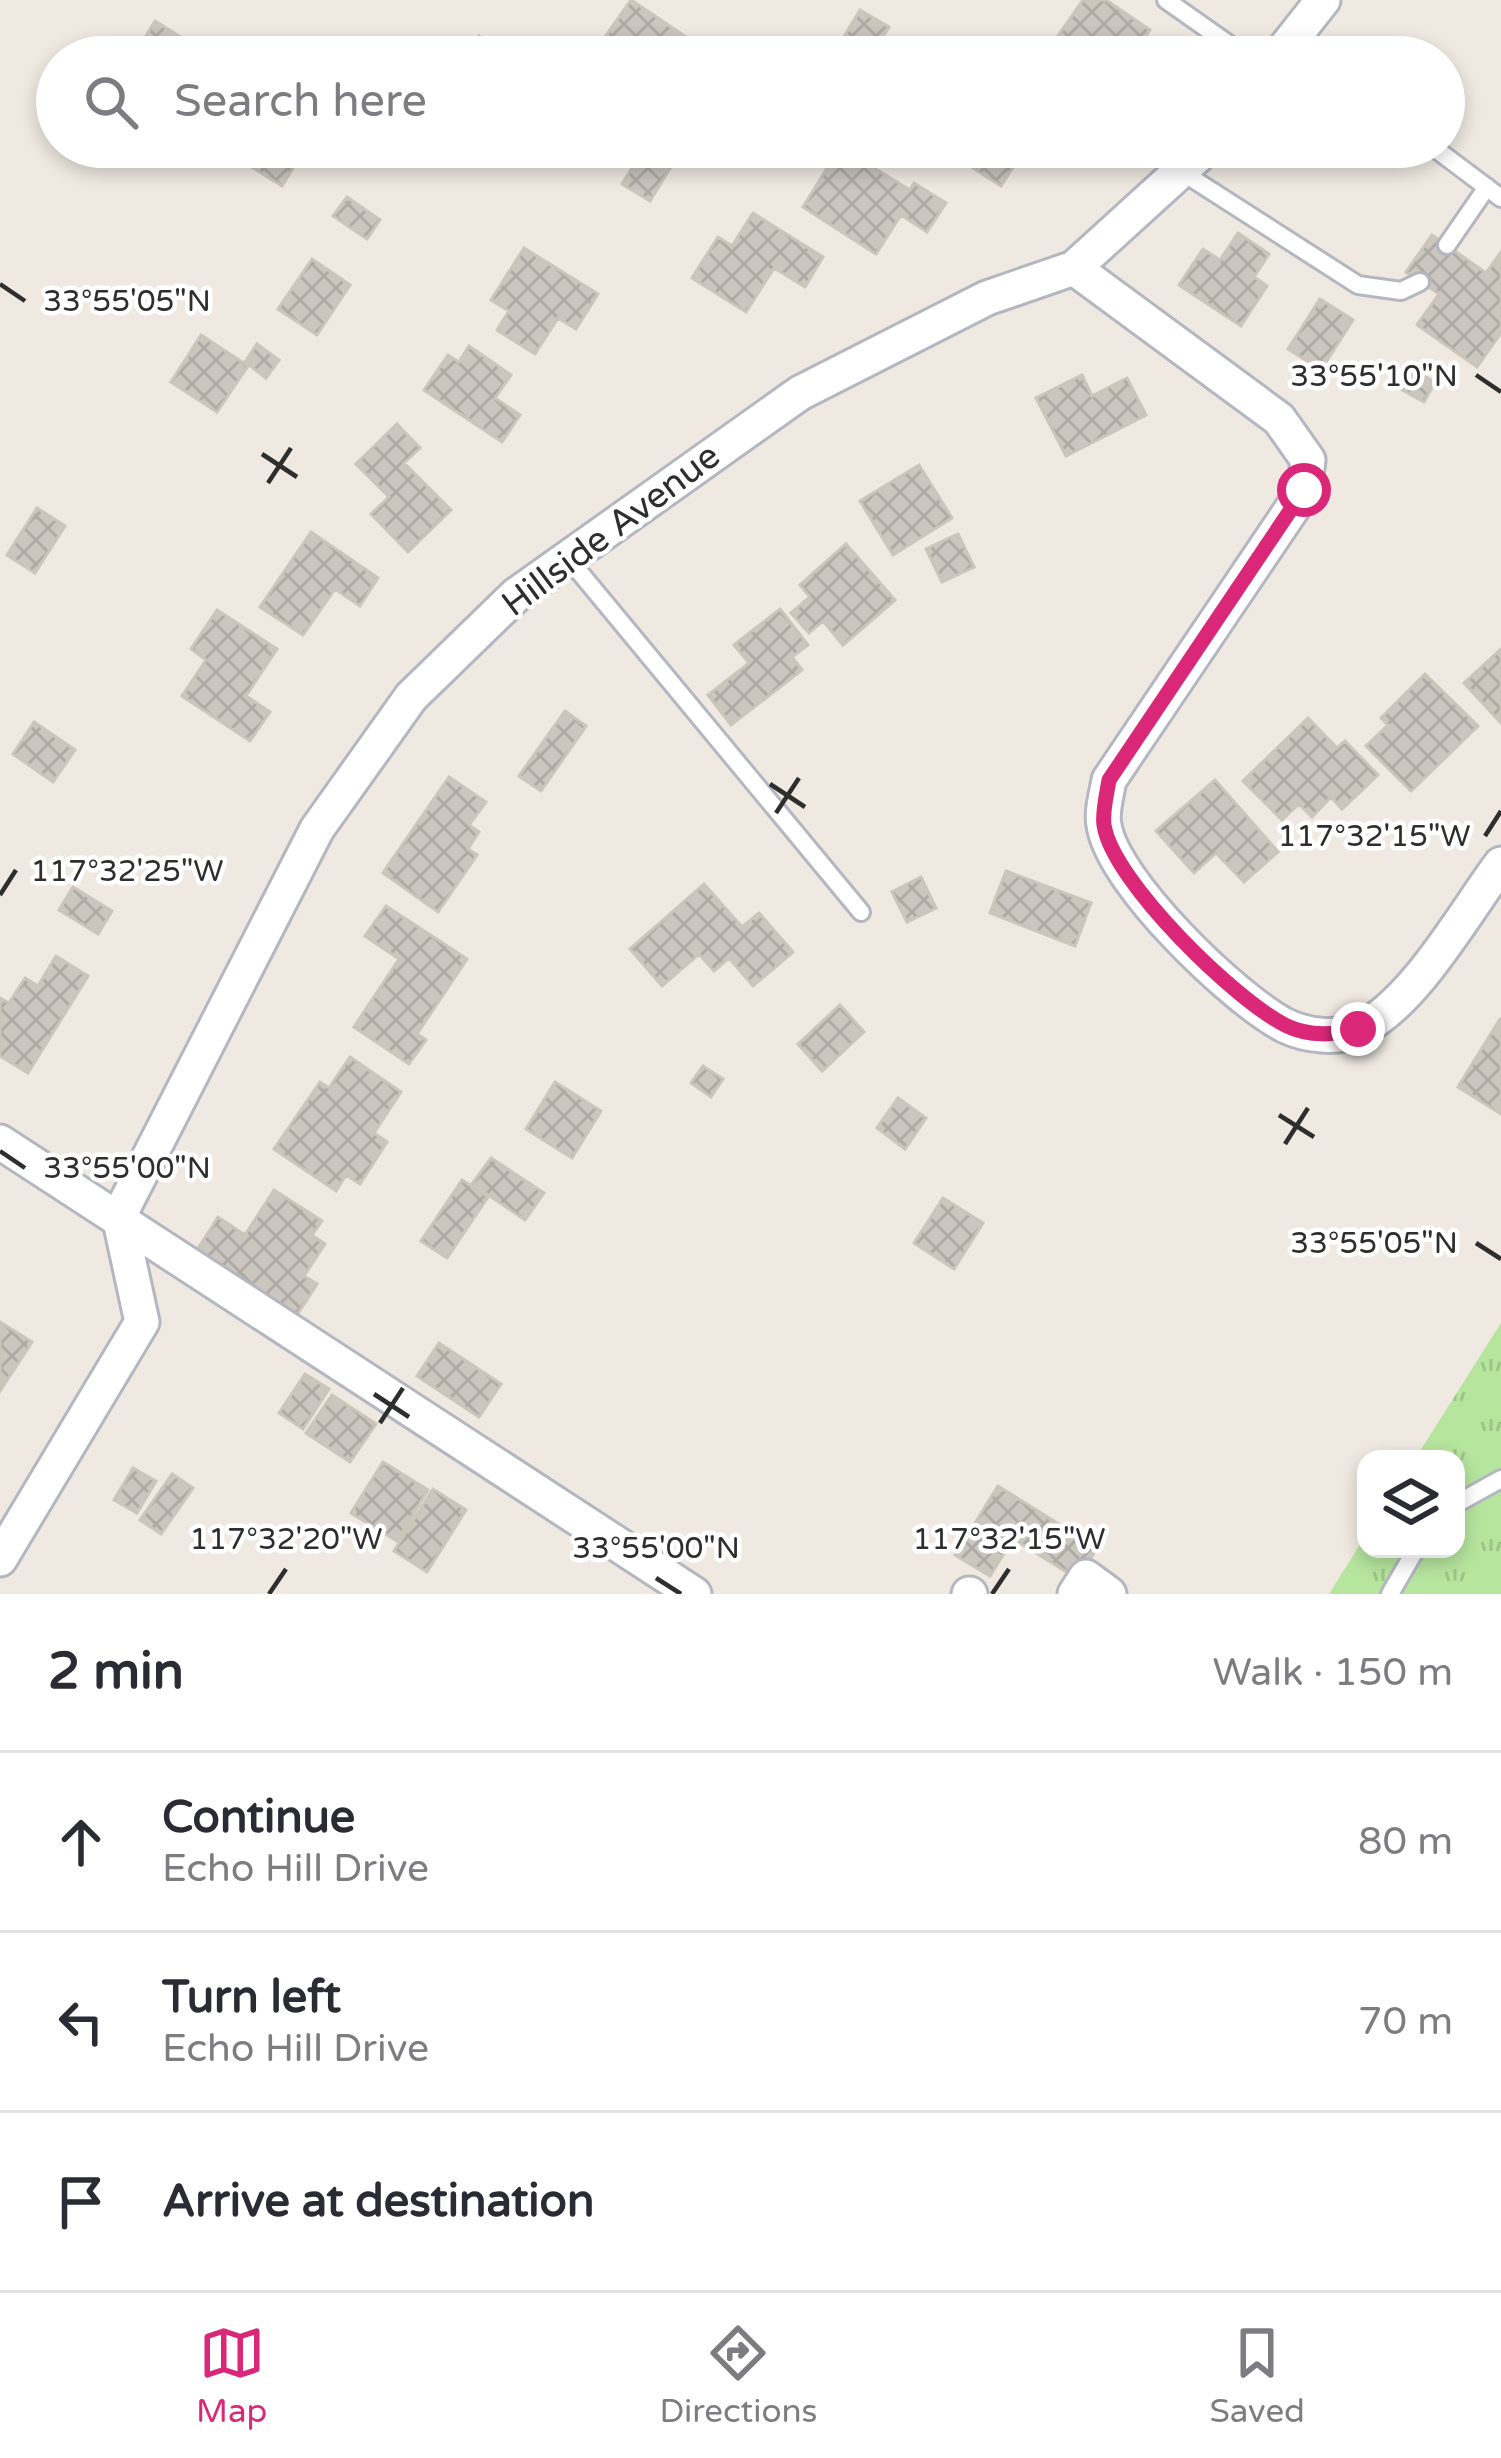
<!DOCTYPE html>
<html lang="en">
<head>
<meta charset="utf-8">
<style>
	:root { --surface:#fff; --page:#f7f7f7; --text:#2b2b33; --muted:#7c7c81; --line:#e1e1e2; --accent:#db2777 }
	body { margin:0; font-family:"Varela Round",sans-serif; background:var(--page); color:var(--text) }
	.controls { position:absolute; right:36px; bottom:36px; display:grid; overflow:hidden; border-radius:24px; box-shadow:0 6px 18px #0003 }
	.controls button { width:108px; height:108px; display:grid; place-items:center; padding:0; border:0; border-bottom:3px solid var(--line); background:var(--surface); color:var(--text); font:60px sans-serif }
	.stop { position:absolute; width:36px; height:36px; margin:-27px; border:9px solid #db2777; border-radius:50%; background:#fff }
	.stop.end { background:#db2777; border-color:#fff; box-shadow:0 3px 12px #0008 }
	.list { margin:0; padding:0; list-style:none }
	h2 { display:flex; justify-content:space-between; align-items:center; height:156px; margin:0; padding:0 48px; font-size:51px }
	h2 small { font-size:39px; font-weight:400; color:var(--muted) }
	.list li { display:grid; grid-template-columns:78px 1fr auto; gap:36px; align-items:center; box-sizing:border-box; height:180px; padding:0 48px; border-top:3px solid var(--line) }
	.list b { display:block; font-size:45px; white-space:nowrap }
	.list p { margin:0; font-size:39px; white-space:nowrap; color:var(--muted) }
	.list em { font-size:39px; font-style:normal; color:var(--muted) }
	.icon { flex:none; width:66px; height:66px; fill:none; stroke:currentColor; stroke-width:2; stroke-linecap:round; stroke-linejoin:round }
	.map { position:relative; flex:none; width:1501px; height:1594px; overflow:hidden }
	.search { position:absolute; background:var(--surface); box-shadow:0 6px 18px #0003; left:36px; right:36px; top:36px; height:132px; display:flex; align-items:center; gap:30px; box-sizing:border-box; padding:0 42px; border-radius:66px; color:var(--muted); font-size:45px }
	.sheet { height:696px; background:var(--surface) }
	nav { display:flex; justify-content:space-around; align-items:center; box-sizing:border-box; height:168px; border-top:3px solid var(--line); background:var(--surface); font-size:33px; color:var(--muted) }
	nav a { display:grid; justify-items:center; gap:6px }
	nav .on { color:var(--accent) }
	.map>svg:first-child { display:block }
	.grass { fill:url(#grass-tufts) }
	.building { fill:url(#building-cross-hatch); stroke:#cbc5ba; stroke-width:3 }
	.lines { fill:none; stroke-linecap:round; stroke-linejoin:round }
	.lane-casing { stroke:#b4b7c1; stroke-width:22 }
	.street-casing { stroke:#b4b7c1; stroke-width:39 }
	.lane { stroke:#fff; stroke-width:16 }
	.street { stroke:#fff; stroke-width:33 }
	.route { stroke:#db2777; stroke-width:15 }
	.ticks { fill:none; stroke:#2e2e2e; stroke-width:4.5 }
	.labels { text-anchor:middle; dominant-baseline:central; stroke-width:9; stroke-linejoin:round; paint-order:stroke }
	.street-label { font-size:36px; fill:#2e2e2e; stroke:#fff }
	.ticks-label { font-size:30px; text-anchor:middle; fill:#2e2e2e; stroke:#fff; stroke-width:9; stroke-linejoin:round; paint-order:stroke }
</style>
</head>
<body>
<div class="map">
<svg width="1501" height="1594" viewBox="0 0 1501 1594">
	<defs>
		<pattern id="grass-tufts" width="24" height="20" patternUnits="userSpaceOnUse" patternTransform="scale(3)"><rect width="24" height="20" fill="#b6e59e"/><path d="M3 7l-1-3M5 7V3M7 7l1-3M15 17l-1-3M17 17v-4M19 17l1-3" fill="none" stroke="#9dc588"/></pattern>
		<pattern id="building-cross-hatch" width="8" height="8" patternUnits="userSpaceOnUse" patternTransform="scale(3)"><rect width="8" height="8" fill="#cbc7bf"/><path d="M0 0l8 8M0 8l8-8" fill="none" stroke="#afaba4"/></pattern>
	</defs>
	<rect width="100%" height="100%" fill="#efe9e1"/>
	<path class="grass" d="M 1501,1323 L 1501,1594 L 1329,1594 L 1366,1535 L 1366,1549 L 1456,1549 L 1456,1459 L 1415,1459 Z"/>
	<path class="building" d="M 631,0 L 692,41 L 681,57 L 618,57 L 600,44 Z
		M 1083,0 L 1106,0 L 1150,30 L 1132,57 L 1106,47 L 1099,57 L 1088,57 L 1058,36 Z
		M 860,10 L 889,27 L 871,57 L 842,40 Z
		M 155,21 L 187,41 L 177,57 L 133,57 Z
		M 479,36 L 510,57 L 465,57 Z
		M 250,147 L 306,147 L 282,186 L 242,161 Z
		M 645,147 L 674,162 L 650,201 L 622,184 Z
		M 840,147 L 910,190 L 914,183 L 946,203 L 927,232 L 901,215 L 876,254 L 803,207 Z
		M 967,147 L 1064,147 L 1053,165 L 1025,148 L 1001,186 L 959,159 Z
		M 347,197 L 380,220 L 367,239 L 333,216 Z
		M 753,213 L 823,257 L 805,287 L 774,268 L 746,312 L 692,278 L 718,237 L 732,246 Z
		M 1238,233 L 1269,254 L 1254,277 L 1267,286 L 1241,326 L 1179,285 L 1203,249 L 1220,260 Z
		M 1432,235 L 1486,273 L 1501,252 L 1501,333 L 1477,367 L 1417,325 L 1439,294 L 1406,272 Z
		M 524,248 L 598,294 L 576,329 L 558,318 L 535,354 L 497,330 L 509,311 L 491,300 Z
		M 312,259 L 350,285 L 317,335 L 278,309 Z
		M 1320,299 L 1353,320 L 1321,370 L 1288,349 Z
		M 201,335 L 248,366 L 217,412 L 171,382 Z
		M 257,344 L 279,360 L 266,378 L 245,362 Z
		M 469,346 L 511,375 L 495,398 L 520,415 L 502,442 L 424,390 L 448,355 L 459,362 Z
		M 1406,366 L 1435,382 L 1424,402 L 1395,386 Z
		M 1082,375 L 1092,396 L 1127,378 L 1146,415 L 1066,456 L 1036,398 Z
		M 397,424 L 420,448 L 404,463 L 451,510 L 408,552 L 371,514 L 389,497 L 356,464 Z
		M 919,465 L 952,518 L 893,555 L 860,501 Z
		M 37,508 L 65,526 L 35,573 L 7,555 Z
		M 311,532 L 378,578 L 360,606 L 335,589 L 303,635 L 260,607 Z
		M 958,534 L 974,567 L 942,582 L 926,549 Z
		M 846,544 L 895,600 L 843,645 L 823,621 L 809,633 L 791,613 L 810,597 L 800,585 Z
		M 780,609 L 808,645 L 792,657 L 802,670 L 731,725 L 708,695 L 749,663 L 734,645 Z
		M 217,610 L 277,649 L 246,696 L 270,712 L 250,741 L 182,696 L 206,660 L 191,649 Z
		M 1501,649 L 1501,723 L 1464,683 Z
		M 1425,674 L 1478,726 L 1411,791 L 1366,746 L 1388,725 L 1381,718 Z
		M 565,711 L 586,726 L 541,791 L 519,776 Z
		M 1308,718 L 1337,748 L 1345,741 L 1378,775 L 1342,809 L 1331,797 L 1312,817 L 1299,804 L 1282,820 L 1243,781 Z
		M 34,722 L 75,750 L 53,782 L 13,754 Z
		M 449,777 L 486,802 L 469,825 L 479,832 L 468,849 L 477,855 L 438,912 L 383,873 Z
		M 1215,780 L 1278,852 L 1244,882 L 1216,853 L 1194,873 L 1156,831 Z
		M 1006,871 L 1091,903 L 1075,946 L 990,913 Z
		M 921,877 L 936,908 L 907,922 L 892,892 Z
		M 704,884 L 742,927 L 759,913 L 793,952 L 753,986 L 729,958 L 714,971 L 699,954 L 662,986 L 630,949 Z
		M 73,887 L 112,911 L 98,934 L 59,910 Z
		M 386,906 L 467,959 L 417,1034 L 426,1040 L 409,1064 L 354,1027 L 399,959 L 365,936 Z
		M 56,956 L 88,976 L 28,1073 L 0,1056 L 0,998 L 9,1003 L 25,978 L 38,986 Z
		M 840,1005 L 864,1032 L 822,1071 L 798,1044 Z
		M 1500,1019 L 1501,1019 L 1501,1114 L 1458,1087 Z
		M 350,1057 L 401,1092 L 374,1133 L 387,1142 L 360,1184 L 346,1175 L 336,1191 L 274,1149 L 320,1082 L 329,1088 Z
		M 703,1066 L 723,1079 L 711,1097 L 691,1083 Z
		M 555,1082 L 601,1111 L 572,1158 L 526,1129 Z
		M 898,1098 L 926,1118 L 905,1149 L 877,1128 Z
		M 491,1158 L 544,1193 L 525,1220 L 472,1184 Z
		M 462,1180 L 488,1197 L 447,1258 L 421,1241 Z
		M 274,1190 L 322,1221 L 312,1235 L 325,1244 L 304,1276 L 317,1284 L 297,1315 L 197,1250 L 218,1217 L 245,1235 Z
		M 943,1198 L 983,1223 L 954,1269 L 914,1243 Z
		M 0,1322 L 32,1342 L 0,1391 Z
		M 439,1343 L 501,1384 L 479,1417 L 417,1376 Z
		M 305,1374 L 329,1389 L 303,1429 L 279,1413 Z
		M 332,1395 L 376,1424 L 350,1462 L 306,1433 Z
		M 383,1462 L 428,1490 L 397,1541 L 351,1513 Z
		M 133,1468 L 156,1481 L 137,1513 L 114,1500 Z
		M 172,1474 L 193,1488 L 161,1534 L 140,1520 Z
		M 998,1486 L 1097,1548 L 1078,1579 L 1013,1539 L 990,1576 L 955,1555 Z
		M 433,1489 L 466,1510 L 427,1572 L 394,1551 Z"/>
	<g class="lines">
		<g class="lane-casing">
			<path id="lane" d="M 1166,0 L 1247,57
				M 1289,43 L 1310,57
				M 1433,147 L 1501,198
				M 1182,172 L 1358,285 L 1401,291 L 1420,282
				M 1447,245 L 1487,187
				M 567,557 L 861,912
				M 1456,1504 L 1501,1479
				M 1390,1594 L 1416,1549"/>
		</g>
		<g class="street-casing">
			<path id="street" d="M 1278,57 L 1323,0
				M 1074,268 L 1279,419 L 1308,460 L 1304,491 L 1109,780 C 1107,793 1101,812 1104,825 C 1112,882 1235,1000 1286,1026 C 1307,1036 1336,1039 1358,1030 C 1413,1006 1465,912 1501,864
				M 0,1142 L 694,1594
				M 119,1216 L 317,829 L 411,697 L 516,595 L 800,393 L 987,298 L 1074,268 L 1207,147
				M 0,1559 L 142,1322 L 119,1216
				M 969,1594 L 970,1594
				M 1075,1594 L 1086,1577 L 1109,1594"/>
		</g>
		<use href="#lane" class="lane"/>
		<use href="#street" class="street"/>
	</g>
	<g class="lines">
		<path class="route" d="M 1304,490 L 1109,780 C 1107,793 1102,812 1104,825 C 1112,881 1237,1002 1287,1026 C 1310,1037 1334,1035 1358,1029"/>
	</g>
	<path class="ticks" d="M 0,284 L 25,301M 1476,375 L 1501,392M 262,454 L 297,477M 268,483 L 291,448M 770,784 L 805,807M 776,813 L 799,778M 1485,836 L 1501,811M 0,895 L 16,870M 1279,1115 L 1314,1137M 1285,1144 L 1308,1108M 0,1151 L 25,1168M 1476,1243 L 1501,1259M 374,1394 L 409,1417M 380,1423 L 403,1388M 656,1578 L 681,1594M 269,1594 L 286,1569M 992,1594 L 1009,1569"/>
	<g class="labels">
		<g class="street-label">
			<text transform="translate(611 530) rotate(-37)">Hillside Avenue</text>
		</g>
	</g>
	<g class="ticks-label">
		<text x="127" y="311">33°55'05"N</text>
		<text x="1374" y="386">33°55'10"N</text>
		<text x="1374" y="846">117°32'15"W</text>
		<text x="127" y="881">117°32'25"W</text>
		<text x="127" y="1178">33°55'00"N</text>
		<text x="1374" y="1253">33°55'05"N</text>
		<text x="286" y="1549">117°32'20"W</text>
		<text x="1009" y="1549">117°32'15"W</text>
		<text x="656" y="1558">33°55'00"N</text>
	</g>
</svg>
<div class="controls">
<button><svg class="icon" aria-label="layers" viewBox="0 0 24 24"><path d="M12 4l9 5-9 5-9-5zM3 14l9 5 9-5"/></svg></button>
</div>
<div class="stop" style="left:1304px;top:490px"></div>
<div class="stop end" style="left:1358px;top:1029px"></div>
<div class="search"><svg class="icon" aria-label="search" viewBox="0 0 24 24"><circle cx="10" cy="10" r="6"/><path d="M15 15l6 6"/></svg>Search here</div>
</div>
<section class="sheet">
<h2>2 min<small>Walk · 150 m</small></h2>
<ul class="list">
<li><svg class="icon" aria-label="ahead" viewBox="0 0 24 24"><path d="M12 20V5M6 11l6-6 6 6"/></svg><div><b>Continue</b><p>Echo Hill Drive</p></div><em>80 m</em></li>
<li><svg class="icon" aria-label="left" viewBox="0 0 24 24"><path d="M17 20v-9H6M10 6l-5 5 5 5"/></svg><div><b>Turn left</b><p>Echo Hill Drive</p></div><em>70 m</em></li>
<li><svg class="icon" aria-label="arrive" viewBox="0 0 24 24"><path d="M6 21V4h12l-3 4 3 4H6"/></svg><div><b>Arrive at destination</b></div></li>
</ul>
</section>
<nav>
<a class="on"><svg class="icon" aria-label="map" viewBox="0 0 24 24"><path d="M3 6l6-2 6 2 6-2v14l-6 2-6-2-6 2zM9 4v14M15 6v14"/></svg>Map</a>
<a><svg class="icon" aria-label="directions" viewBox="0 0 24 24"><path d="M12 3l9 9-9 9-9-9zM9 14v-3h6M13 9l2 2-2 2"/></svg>Directions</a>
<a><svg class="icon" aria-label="saved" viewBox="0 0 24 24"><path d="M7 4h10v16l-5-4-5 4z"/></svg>Saved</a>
</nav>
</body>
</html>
